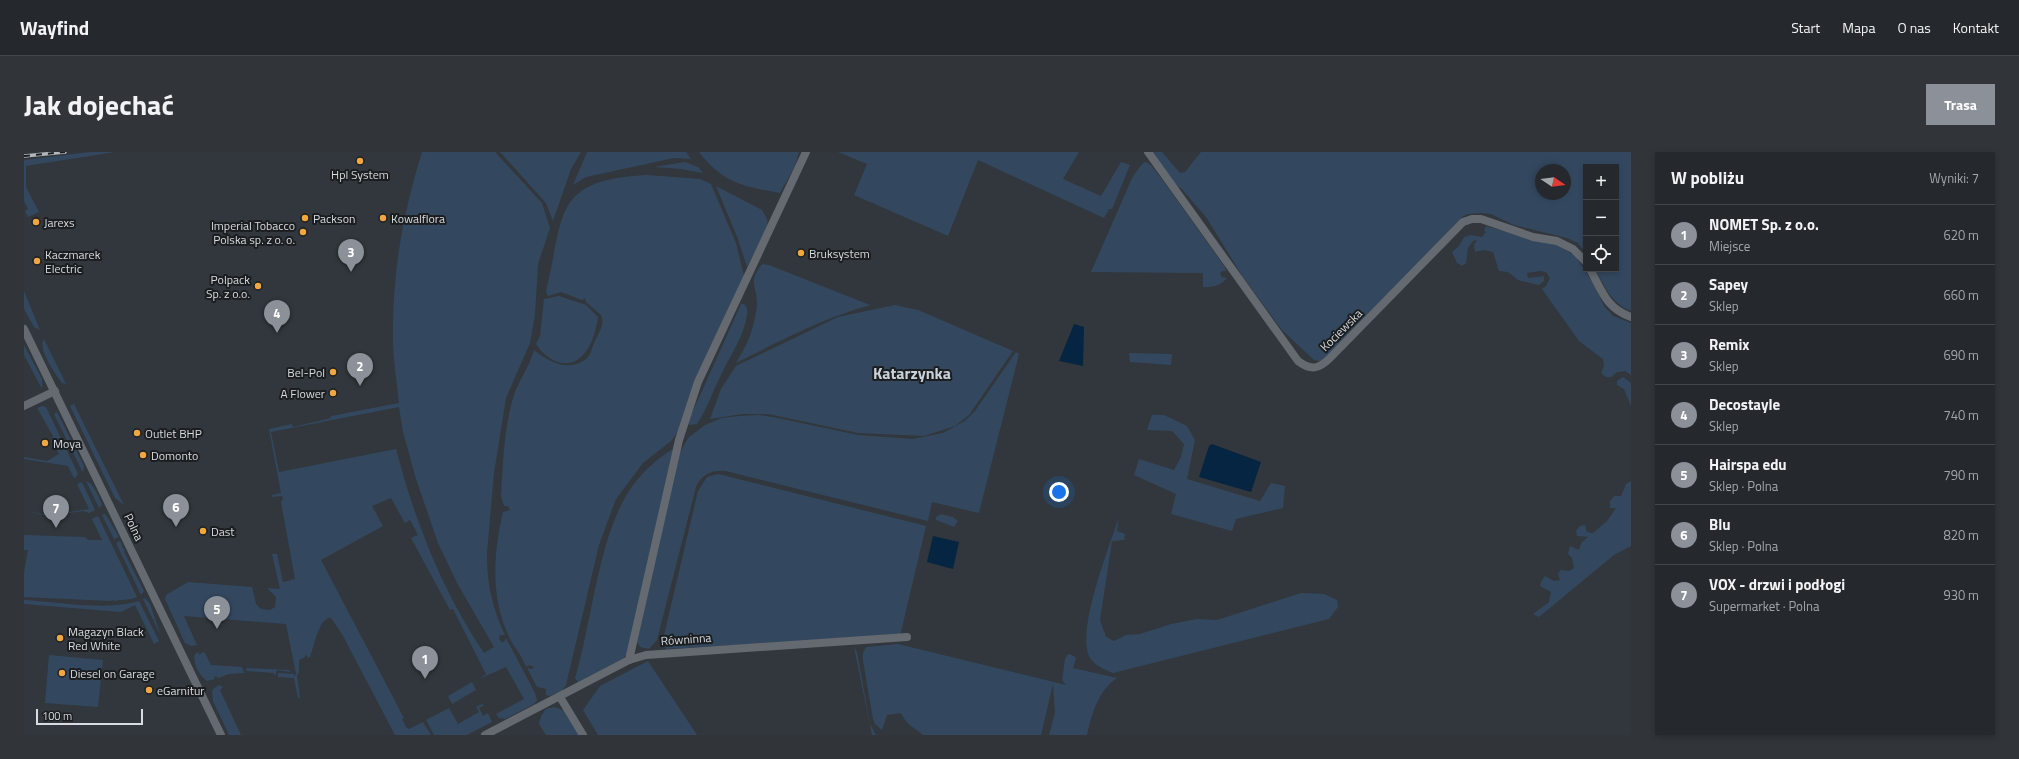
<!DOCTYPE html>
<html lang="pl">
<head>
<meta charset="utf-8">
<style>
	:root { --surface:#25292d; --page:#313539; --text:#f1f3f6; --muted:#a3a6aa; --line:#424549; --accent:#8c9099 }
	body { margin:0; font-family:"Titillium Web",sans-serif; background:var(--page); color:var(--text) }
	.controls { position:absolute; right:12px; top:12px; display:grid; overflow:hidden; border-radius:0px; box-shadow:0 2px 6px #0003 }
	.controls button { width:36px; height:36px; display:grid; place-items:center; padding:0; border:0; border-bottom:1px solid var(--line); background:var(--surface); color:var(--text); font:20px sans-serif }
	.compass { position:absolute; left:1511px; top:12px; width:36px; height:36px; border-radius:50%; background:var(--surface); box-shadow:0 2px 6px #0003; rotate:103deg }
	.scale { position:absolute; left:12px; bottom:10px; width:107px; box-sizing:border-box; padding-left:4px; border:2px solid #d8dbdf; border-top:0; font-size:11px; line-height:14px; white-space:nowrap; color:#d8dbdf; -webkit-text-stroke:3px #1b1e20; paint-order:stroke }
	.you { position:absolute; left:1035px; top:340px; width:14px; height:14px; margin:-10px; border:3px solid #fff; border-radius:50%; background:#1a73e8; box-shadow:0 0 0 6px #1a73e833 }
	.badge { display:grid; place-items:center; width:26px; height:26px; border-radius:50%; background:var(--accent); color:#fff; font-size:13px; font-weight:700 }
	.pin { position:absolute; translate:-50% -33px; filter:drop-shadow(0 1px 2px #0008) }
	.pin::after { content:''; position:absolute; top:21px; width:14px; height:12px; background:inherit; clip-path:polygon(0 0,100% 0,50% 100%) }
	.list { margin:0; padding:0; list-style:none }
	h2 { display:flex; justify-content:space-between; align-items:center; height:52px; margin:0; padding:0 16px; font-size:17px }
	h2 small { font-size:13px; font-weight:400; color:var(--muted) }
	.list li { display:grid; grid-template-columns:26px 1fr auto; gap:12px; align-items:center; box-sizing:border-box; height:60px; padding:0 16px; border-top:1px solid var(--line) }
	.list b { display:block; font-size:15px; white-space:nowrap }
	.list p { margin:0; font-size:13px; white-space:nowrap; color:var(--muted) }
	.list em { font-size:13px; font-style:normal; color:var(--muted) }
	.icon { flex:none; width:22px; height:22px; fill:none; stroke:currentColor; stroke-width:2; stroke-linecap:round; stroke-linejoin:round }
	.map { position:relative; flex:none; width:1607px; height:583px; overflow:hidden; border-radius:0px }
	header { display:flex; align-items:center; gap:24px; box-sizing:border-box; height:56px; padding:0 20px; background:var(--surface); border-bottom:1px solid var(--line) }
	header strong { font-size:19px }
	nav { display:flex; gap:22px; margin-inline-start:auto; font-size:14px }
	.intro { display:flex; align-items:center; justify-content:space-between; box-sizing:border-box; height:96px; padding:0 24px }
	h1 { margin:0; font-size:28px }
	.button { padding:10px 18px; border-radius:0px; background:var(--accent); color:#fff; font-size:14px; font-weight:700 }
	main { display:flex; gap:24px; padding:0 24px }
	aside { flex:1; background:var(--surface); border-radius:0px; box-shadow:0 2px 6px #0003 }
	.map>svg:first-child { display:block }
	.green { fill:#33485f; fill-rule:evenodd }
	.water { fill:#052542 }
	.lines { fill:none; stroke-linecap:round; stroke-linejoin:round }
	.minor { stroke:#646a70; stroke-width:8 }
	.rail-casing { stroke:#b3b7bb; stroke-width:3.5 }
	.rail { stroke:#1b1e20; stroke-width:2; stroke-dasharray:6; stroke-linecap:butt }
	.poi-dot { fill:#f1a640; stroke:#1b1e20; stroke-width:1.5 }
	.labels { text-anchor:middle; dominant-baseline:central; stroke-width:4; stroke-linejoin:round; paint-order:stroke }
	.poi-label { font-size:12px; fill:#d8dbdf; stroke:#1b1e20; text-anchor:start }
	.street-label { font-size:12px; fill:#d8dbdf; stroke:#1b1e20 }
	.district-label { font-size:16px; font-weight:bold; fill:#cad1d8; stroke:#1b1e20 }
</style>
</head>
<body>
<header>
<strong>Wayfind</strong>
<nav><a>Start</a><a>Mapa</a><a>O nas</a><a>Kontakt</a></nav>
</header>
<div class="intro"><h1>Jak dojechać</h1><a class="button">Trasa</a></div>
<main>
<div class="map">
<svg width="1607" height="583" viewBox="0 0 1607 583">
	<rect width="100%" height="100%" fill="#31373c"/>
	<path class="green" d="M 67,0 L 91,0 L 2,14 L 2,35 L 15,60 L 4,65 L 1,59 L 4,57 L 0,49 L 0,8 Z
		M 398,0 L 471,0 L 518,51 L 526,76 L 514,112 L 511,163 L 506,191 L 482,246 L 470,321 L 463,401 C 463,433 468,454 481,483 L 476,483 L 475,486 L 477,490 L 480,490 L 482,486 L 511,541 L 513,548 L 510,552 L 481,567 L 475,566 L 472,562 L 500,547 L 482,515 L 455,527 L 462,522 L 429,457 L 426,458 L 387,386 L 394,383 L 386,368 L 381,371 L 367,346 L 348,354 L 359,374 L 297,408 L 380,566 L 378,567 L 382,575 L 385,577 L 399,570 L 407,583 L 371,583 L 318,482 L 307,466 L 304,466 L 298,471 L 293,482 L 286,505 L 284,506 L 282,502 L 281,505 L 275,508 L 275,521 L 273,523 L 276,546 L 274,546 L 270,526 L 254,525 L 254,521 L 270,522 L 270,525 L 272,522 L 262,472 L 160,464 L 173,493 L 167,494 L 161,491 L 141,447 L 142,443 L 164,430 L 228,435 L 232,452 L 237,457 L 246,458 L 251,455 L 252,445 L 243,436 L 256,437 L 248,402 L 253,402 L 259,430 L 271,427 L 257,350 L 259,347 L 258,344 L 248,345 L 248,343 L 257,341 L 245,277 L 268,272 L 269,275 L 307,266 L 307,264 L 375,251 C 373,230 369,208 369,187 C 368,121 379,62 398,0 ZM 375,255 L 379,280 L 392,327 L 414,391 L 433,431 L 470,495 L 460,501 C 418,439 391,369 372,297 L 255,320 L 247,280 Z
		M 476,0 L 557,0 L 547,17 L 529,69 L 522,51 Z
		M 563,0 L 662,0 L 667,7 L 650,6 L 562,25 L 549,33 Z
		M 675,0 L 775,0 L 771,14 L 756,41 C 718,34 699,31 675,0 Z
		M 814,0 L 1055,0 L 1039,27 L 1077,44 L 1097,10 L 1106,13 L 1088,57 L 1085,57 L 1080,66 L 954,8 L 924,84 L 830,43 L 843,12 Z
		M 1129,0 L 1138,0 L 1156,21 L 1161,20 L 1177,0 L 1607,0 L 1607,159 C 1586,150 1582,136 1571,117 L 1592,117 L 1592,15 L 1562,15 L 1562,102 L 1554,91 L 1543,86 L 1490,73 L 1467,62 L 1458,61 L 1444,62 L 1439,64 L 1302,211 L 1290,208 L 1258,178 L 1219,125 L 1182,65 L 1157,36 L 1151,34 ZM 1517,18 L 1541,18 L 1541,42 L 1517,42 Z
		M 661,10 L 674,15 L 679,21 L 657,17 L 630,15 Z
		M 1122,10 L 1127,13 L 1145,37 L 1201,115 L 1202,119 L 1198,119 L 1196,122 L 1198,125 L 1203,126 C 1196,134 1190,135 1179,135 L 1179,121 L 1067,120 L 1109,24 L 1119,11 Z
		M 623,23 L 676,27 L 687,32 L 712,91 L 720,124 L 654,280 L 647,289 L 619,311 L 592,347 L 575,393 L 542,533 L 538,539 L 526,544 L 522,543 L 522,537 L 513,535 L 503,516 L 508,517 L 510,515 L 505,513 L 502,515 C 499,505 492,498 487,489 C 466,447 469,404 479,360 L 486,358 L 484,354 L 480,354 L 477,344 C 479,310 480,272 491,240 C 497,225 506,213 510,198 C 524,210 547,221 563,206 C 568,201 568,194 571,189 C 575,180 581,173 577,163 L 562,150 L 561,146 L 558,148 L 537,140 L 524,144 L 522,139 C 541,63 527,28 623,23 Z
		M 692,34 L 738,58 L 743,67 L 744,74 L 723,115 L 714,87 Z
		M 1462,74 L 1511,88 L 1528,90 L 1538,95 L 1552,105 L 1569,131 L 1580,154 L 1589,164 L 1607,171 L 1607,223 L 1601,219 L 1593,220 L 1587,225 L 1582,225 L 1577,221 L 1580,214 L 1579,207 L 1555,189 L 1518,137 L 1522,134 L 1526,126 L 1522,120 L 1516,119 L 1503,121 L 1504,126 L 1520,124 L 1520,129 L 1515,133 L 1494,128 L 1484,120 L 1475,119 L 1469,100 L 1459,98 L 1451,100 L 1450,93 L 1453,88 L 1449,89 L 1444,96 L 1442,111 L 1438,114 L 1433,111 L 1428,100 L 1435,94 L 1440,85 L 1447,83 L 1458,85 L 1462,80 L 1460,78 Z
		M 738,112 L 745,113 L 846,153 C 799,166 756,189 712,211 C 719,199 726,187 729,174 C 731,167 733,157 733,150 C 732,132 724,130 738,112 Z
		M 0,139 L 16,178 L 10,175 L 0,157 Z
		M 535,144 L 562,153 L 574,165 C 572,178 568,195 557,205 C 542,219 521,207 512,192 L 516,184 L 520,147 Z
		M 717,152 L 720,152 C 723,155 724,159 723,163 C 720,185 705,205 696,225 C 688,241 683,257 673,272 L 665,273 L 664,270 Z
		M 871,153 L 894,158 L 989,199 L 945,263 L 931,274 L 900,284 L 834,281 L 744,262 L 718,262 L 686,267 L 697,237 L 712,214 L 814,165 Z
		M 20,187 L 42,232 L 38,231 C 32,223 13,197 20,187 Z
		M 0,193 L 18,227 L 18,237 L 0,203 Z
		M 992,200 L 995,202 L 955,361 L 908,350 L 904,369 L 702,319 C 688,318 678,322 672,335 L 633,488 L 625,497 L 616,495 L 613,490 L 654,304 L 664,286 L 681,273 L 698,266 L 715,264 L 735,263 L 749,265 L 834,283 L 889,287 L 919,281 L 941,269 L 951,259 Z
		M 1105,201 L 1148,202 L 1147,213 L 1106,210 Z
		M 1599,225 L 1607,231 L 1607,254 L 1600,237 L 1593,233 L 1593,229 Z
		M 50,252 L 100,353 L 91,346 L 46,254 Z
		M 18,254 L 22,255 L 54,322 L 52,325 L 50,326 L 44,314 L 0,307 L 0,305 L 23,309 L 35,302 L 28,287 L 29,284 L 13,256 Z
		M 33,260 L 60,314 L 59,321 L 30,262 Z
		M 1128,263 L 1140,263 L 1163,274 L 1171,288 L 1163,327 L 1236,349 L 1247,331 L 1261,334 L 1259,356 L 1212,367 L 1208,379 L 1147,362 L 1152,342 L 1110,323 L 1115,307 L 1150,318 L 1157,305 L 1160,292 L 1148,279 L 1123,278 Z
		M 649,297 L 603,502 L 599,507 L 554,530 L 551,526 C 568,470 574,387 605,339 C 617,321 631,308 649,297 Z
		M 694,322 L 902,374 L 876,484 L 642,497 L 639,490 L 640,483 L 674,339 L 683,325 Z
		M 62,329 C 69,330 77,349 78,353 L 75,356 Z
		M 1607,329 L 1607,394 L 1590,403 L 1515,465 L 1509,462 L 1525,450 L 1527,440 L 1516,434 L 1517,430 L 1521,424 L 1530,429 L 1536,428 L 1534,422 L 1537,418 L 1545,419 L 1550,416 L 1548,406 L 1544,402 L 1546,394 L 1555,398 L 1557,391 L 1564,385 L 1553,384 L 1552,379 L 1556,374 L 1561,373 L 1563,380 L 1569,381 L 1583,369 L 1592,356 L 1586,356 L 1586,349 L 1590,344 L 1597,344 L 1602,332 Z
		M 58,330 L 71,358 L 65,361 L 59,359 L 25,364 L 0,359 L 25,363 L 65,357 L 53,332 Z
		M 80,362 L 82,363 L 95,385 L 90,387 L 78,363 Z
		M 917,362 L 929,365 L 934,369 L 930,375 L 912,368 L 912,365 Z
		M 74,364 L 113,445 C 104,449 98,447 90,449 L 88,447 L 87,449 L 0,445 L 0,421 L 4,398 L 0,398 L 0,383 L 61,385 L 64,388 L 78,388 L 68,367 Z
		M 1095,365 L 1093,379 L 1101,382 L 1100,388 L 1088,389 L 1076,468 L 1082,485 L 1090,489 L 1102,483 L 1116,482 L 1147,472 L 1173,467 L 1193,468 L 1277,441 L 1300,442 L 1313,448 L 1314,455 L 1305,467 L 1089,521 C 1081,518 1069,513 1065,504 C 1053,475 1085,396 1095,365 Z
		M 96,389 L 99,394 L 98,392 L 98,395 L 101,398 L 100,400 L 120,439 L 117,443 L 92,391 Z
		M 121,446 L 126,452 L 137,484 L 119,447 Z
		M 0,448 C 33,450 85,459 115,449 L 135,489 L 130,492 L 111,453 L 97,460 L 0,452 Z
		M 874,492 L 1042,533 L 1038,528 L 1041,507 L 1044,502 L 1048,503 L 1052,506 L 1049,516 L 1093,526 C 1074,539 1068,561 1063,583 L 1025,583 L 1031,561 L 1029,532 L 1017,583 L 899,583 C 889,574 883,574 877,561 L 863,563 L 858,578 L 851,572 L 849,567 L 839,509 L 839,501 L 842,495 Z
		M 830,495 L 833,500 L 846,572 L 852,583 L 848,583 Z
		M 175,500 L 175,503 L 179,500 L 181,501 L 187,513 L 218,515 L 220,521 L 205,522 L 194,526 L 192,524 L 190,525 L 191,527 L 183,529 C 175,523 168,511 171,502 Z
		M 25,503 L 79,508 L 74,555 L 21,551 Z
		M 624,509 L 673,583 L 574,583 L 559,558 L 576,534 Z
		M 222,516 L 265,518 L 267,520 L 253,518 L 251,524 L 250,521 L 223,519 Z
		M 448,530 L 452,538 L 428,552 L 424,544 Z
		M 195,533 L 199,535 L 196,538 L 217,583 L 205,583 L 189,549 L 188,538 Z
		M 458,552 L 460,553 L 455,556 L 459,564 L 464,561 L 468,570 L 443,583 L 410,583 L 402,568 L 425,556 L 434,572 L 455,560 L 452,555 Z
		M 530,555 L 539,558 L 555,583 L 522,583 L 515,572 L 517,564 L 522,557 Z"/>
	<path class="water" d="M 1050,172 L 1060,175 L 1059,214 L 1035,209 Z
		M 1188,292 L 1237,310 L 1227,340 L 1175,325 L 1185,294 Z
		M 909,384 L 935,390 L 929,417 L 903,410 Z"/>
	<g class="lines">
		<path class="minor" d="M 1124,0 L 1274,209 C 1287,219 1295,217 1306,206 L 1439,70 L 1448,67 L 1457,67 L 1509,85 L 1533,89 L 1549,97 L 1562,110
			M 1566,117 C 1578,139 1582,156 1607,165
			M 0,177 L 197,583
			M 0,254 L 31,239
			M 605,508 L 655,288 L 674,230 L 782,0
			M 536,545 L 559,583
			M 461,583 L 605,508 L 622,503 L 883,485"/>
		<g class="rail-casing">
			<path id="rail" d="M 0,4 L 41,0"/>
		</g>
		<use href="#rail" class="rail"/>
	</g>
	<g class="poi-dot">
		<circle cx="336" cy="9" r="4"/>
		<circle cx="281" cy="66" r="4"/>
		<circle cx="359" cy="66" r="4"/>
		<circle cx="12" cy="70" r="4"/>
		<circle cx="279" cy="80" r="4"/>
		<circle cx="777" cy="101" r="4"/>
		<circle cx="13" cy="109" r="4"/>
		<circle cx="234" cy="134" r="4"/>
		<circle cx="309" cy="220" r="4"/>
		<circle cx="309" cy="241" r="4"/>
		<circle cx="113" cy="281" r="4"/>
		<circle cx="21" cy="291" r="4"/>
		<circle cx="119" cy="303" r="4"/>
		<circle cx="179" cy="379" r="4"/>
		<circle cx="36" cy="486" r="4"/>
		<circle cx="38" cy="521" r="4"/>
		<circle cx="125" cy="538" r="4"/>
	</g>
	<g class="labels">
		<g class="poi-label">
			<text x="336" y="22" text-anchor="middle">Hpl System</text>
			<text x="289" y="66">Packson</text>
			<text x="367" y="66">Kowalflora</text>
			<text x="20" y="70">Jarexs</text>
			<text x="271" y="73" text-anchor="end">Imperial Tobacco<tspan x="271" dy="14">Polska sp. z o. o.</tspan></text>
			<text x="785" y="101">Bruksystem</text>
			<text x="21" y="102">Kaczmarek<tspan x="21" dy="14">Electric</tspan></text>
			<text x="226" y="127" text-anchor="end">Polpack<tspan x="226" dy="14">Sp. z o.o.</tspan></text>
			<text x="301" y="220" text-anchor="end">Bel-Pol</text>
			<text x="301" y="241" text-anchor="end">A Flower</text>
			<text x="121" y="281">Outlet BHP</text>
			<text x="29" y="291">Moya</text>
			<text x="127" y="303">Domonto</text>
			<text x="187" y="379">Dast</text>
			<text x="44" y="479">Magazyn Black<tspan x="44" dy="14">Red White</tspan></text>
			<text x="46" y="521">Diesel on Garage</text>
			<text x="133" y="538">eGarnitur</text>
		</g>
		<g class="street-label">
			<text transform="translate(1317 178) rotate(-45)">Kociewska</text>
			<text transform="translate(110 375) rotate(65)">Polna</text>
			<text transform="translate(662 487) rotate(-4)">Równinna</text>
		</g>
		<g class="district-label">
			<text x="888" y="221">Katarzynka</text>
		</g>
	</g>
</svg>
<div class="controls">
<button>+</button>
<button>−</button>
<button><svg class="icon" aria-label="locate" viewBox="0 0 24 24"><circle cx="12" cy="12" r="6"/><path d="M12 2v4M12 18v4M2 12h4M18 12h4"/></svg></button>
</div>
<svg class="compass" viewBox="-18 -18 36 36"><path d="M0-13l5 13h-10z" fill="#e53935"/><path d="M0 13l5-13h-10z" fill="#a3a6aa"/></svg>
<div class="scale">100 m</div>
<div class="you"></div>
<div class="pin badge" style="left:401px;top:527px">1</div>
<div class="pin badge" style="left:336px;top:234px">2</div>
<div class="pin badge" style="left:327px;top:120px">3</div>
<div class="pin badge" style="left:253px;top:181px">4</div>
<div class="pin badge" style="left:193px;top:477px">5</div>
<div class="pin badge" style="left:152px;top:375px">6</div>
<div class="pin badge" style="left:32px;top:376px">7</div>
</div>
<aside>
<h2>W pobliżu<small>Wyniki: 7</small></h2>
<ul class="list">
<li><span class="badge">1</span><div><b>NOMET Sp. z o.o.</b><p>Miejsce</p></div><em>620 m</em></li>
<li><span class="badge">2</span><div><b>Sapey</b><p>Sklep</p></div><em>660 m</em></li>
<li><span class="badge">3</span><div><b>Remix</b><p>Sklep</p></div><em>690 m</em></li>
<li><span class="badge">4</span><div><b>Decostayle</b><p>Sklep</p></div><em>740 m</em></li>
<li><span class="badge">5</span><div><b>Hairspa edu</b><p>Sklep · Polna</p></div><em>790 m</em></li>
<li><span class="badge">6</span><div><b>Blu</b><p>Sklep · Polna</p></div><em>820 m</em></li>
<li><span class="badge">7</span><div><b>VOX - drzwi i podłogi</b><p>Supermarket · Polna</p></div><em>930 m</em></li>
</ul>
</aside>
</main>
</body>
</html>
